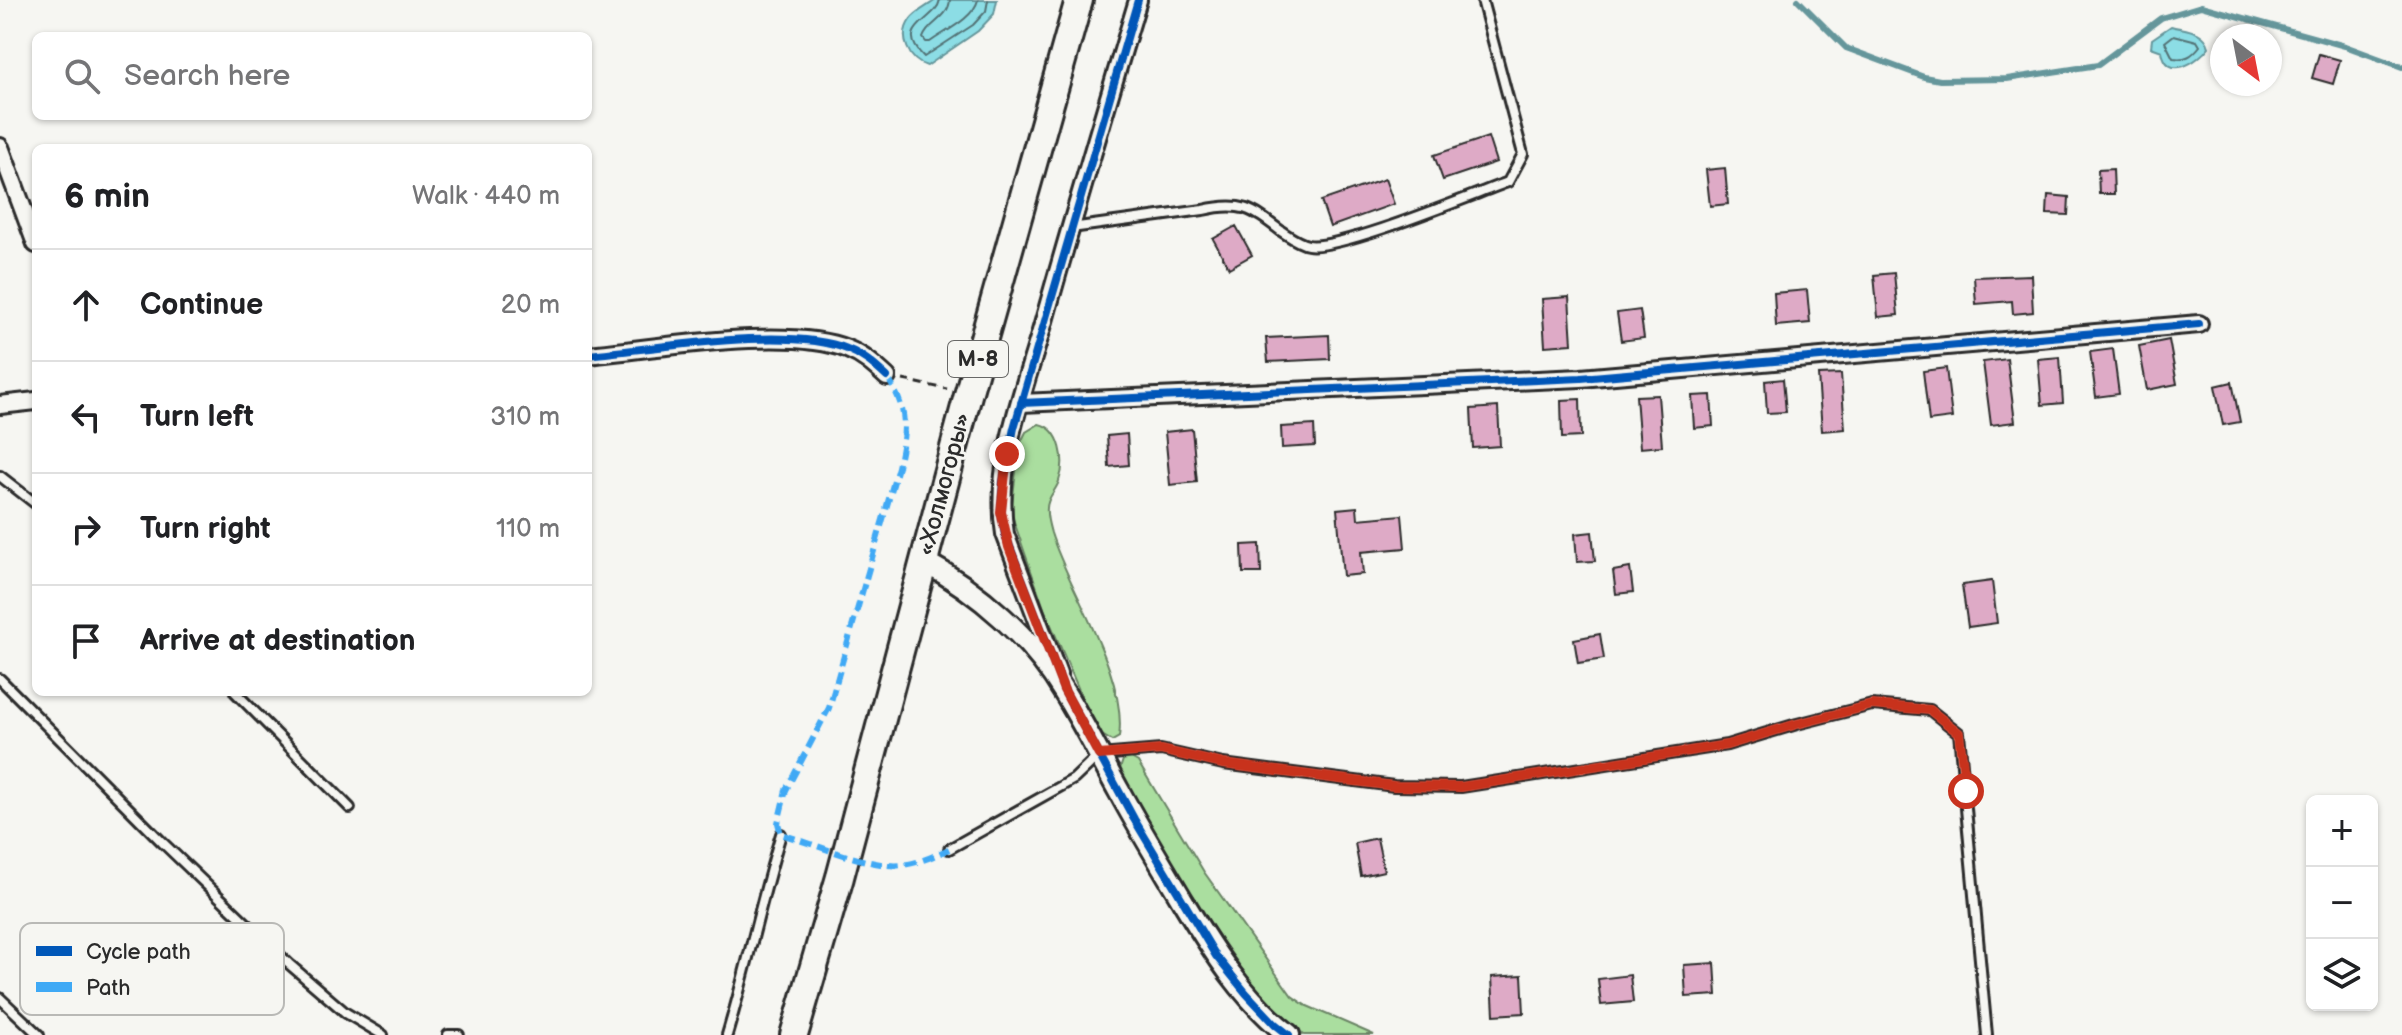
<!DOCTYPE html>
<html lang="en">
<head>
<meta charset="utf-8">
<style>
	:root { --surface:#fff; --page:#f6f6f6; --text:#202124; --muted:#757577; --line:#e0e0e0 }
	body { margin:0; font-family:"Balsamiq Sans",sans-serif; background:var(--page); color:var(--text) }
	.controls { position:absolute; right:24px; bottom:24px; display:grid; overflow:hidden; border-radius:12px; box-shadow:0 2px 6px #0004 }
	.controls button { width:72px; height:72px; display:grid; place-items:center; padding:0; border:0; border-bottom:2px solid var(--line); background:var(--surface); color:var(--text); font:40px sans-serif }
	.compass { position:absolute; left:2210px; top:24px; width:72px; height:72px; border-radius:50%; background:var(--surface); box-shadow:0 2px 6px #0004; rotate:148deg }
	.stop { position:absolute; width:24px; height:24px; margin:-18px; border:6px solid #c8321e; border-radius:50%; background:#fff }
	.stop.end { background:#c8321e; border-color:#fff; box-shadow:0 2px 8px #0008 }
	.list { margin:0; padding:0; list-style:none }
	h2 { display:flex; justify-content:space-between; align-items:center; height:104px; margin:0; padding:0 32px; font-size:34px }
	h2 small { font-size:26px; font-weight:400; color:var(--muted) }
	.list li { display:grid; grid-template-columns:52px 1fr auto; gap:24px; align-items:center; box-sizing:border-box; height:112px; padding:0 32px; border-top:2px solid var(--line) }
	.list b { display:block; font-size:30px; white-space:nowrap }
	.list em { font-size:26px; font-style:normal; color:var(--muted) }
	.icon { flex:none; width:44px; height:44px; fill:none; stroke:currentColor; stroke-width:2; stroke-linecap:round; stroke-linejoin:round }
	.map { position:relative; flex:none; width:2402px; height:1035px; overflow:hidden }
	.search { position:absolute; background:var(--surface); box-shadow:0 2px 6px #0004; left:32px; top:32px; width:560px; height:88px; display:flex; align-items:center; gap:20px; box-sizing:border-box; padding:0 28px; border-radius:12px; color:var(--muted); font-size:30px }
	.panel { position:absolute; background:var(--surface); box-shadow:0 2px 6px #0004; left:32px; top:144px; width:560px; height:552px; border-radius:12px }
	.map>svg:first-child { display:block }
	.green { fill:#aade9f; stroke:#6a8465; stroke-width:2 }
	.water { fill:#8cdde5; stroke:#65969b; stroke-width:2 }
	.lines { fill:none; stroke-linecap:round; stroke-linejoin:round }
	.shore { stroke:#527275; stroke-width:2 }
	.stream { stroke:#65969b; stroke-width:6 }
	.building { fill:#deaac6; stroke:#2b2b2b; stroke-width:2 }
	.service-casing { stroke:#2b2b2b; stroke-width:14 }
	.minor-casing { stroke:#2b2b2b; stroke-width:22 }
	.tertiary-casing { stroke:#2b2b2b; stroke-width:26 }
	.trunk-casing { stroke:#2b2b2b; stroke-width:32 }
	.path { stroke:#2b2b2b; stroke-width:3; stroke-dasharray:8 6; stroke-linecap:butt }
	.service { stroke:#f6f6f2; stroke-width:8 }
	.minor { stroke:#f6f6f2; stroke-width:16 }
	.tertiary { stroke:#f6f6f2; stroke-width:20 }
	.trunk { stroke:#f6f6f2; stroke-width:26 }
	.quiet { stroke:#3fa9f5; stroke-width:6; stroke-dasharray:12 6; stroke-linecap:butt }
	.cycleway-casing { stroke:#f6f6f2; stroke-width:13 }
	.cycleway { stroke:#0057b8; stroke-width:8 }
	.route { stroke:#c8321e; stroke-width:10 }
	.labels { text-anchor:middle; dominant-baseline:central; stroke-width:6; stroke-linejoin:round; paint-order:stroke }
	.shield { fill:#f6f6f2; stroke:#686867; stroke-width:2 }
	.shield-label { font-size:22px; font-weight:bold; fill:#2b2b2b }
	.street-label { font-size:24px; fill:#2b2b2b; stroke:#f6f6f2 }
	.key { fill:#f6f6f2; stroke:#b9b9b6; stroke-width:2 }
	.key-label { font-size:22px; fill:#2b2b2b }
</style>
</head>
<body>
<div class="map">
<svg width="2402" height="1035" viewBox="0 0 2402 1035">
	<rect width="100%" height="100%" fill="#f6f6f2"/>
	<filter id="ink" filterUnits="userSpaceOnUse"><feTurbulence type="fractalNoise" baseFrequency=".0125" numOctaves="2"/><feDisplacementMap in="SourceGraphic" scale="16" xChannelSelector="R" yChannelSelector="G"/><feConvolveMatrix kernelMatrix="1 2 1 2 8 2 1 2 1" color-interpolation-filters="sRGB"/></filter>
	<g filter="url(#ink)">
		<path class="green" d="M 1039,424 C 1062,429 1066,462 1059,481 C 1056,491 1047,497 1047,508 C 1046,516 1049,526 1051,533 C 1069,591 1128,675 1119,737 L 1112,741 L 1097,732 L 1045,611 L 1011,513 L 1019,446 L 1026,432 Z
			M 1131,758 L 1138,762 L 1204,872 L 1292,996 L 1305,1005 L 1374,1035 L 1304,1035 L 1256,989 L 1184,886 L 1118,775 L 1123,760 Z"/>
		<path class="water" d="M 936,0 L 997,0 L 994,14 L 978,31 L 927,66 C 909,61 898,37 910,20 C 915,12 928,6 936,0 Z
			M 2171,26 C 2186,30 2205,30 2209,47 C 2198,62 2167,82 2162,51 L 2151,47 L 2152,39 Z"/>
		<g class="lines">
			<path class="shore" d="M 940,0 C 936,22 893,26 924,57 L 973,25 L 986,11 L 988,0
				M 950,0 C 948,20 929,21 923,38 L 926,42 L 930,42 C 945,31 973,19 978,0
				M 2174,35 L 2197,41 L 2200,46 C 2192,56 2186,60 2173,58 L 2165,42 Z"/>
			<path class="stream" d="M 1798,0 L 1846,48 L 1924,77 L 1940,80 L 2007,79 L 2098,65 L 2161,18 L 2201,6 L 2345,46 L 2402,67"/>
		</g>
		<path class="building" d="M 2319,54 L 2340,60 L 2333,84 L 2312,78 Z
			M 1488,137 L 1496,162 L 1443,180 L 1434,155 Z
			M 1725,168 L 1728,204 L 1710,206 L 1706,170 Z
			M 2113,169 L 2114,194 L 2099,194 L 2098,170 Z
			M 1385,179 L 1394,204 L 1330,227 L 1321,201 Z
			M 2048,195 L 2069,197 L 2068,215 L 2047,214 Z
			M 1236,226 L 1252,255 L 1229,268 L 1213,239 Z
			M 1894,273 L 1898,315 L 1878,317 L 1874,275 Z
			M 2031,275 L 2033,312 L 2013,314 L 2012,301 L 1976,304 L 1974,277 Z
			M 1807,290 L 1810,323 L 1776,326 L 1774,293 Z
			M 1569,297 L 1572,344 L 1545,346 L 1542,299 Z
			M 1640,310 L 1644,338 L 1621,341 L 1617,313 Z
			M 1329,335 L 1330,359 L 1268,362 L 1266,338 Z
			M 2169,340 L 2177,384 L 2147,390 L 2139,346 Z
			M 2113,349 L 2119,394 L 2096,397 L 2090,352 Z
			M 2060,357 L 2063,403 L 2042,405 L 2038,359 Z
			M 2007,359 L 2015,422 L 1991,425 L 1983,362 Z
			M 1946,368 L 1952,418 L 1929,421 L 1923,371 Z
			M 1841,374 L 1845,429 L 1822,431 L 1818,375 Z
			M 1783,379 L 1786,412 L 1767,413 L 1765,381 Z
			M 2232,382 L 2240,422 L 2223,425 L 2215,386 Z
			M 1658,395 L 1662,446 L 1640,448 L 1636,396 Z
			M 1711,395 L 1713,426 L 1694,428 L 1692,396 Z
			M 1580,399 L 1581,437 L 1562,438 L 1561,400 Z
			M 1498,407 L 1500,446 L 1473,448 L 1471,409 Z
			M 1314,425 L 1315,446 L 1282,448 L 1281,427 Z
			M 1192,429 L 1197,482 L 1170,485 L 1165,432 Z
			M 1127,434 L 1129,465 L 1109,467 L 1107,436 Z
			M 1357,507 L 1358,519 L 1402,515 L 1405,548 L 1361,552 L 1363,574 L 1343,576 L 1337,509 Z
			M 1592,532 L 1595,561 L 1577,562 L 1575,534 Z
			M 1260,544 L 1261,573 L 1243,573 L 1242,545 Z
			M 1630,568 L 1633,592 L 1616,594 L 1613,571 Z
			M 1992,581 L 1997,623 L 1968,627 L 1962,585 Z
			M 1600,634 L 1604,659 L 1578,663 L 1574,639 Z
			M 1377,838 L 1384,871 L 1361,876 L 1355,843 Z
			M 1715,963 L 1717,995 L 1686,997 L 1684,965 Z
			M 1522,975 L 1524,1013 L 1494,1015 L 1492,977 Z
			M 1630,975 L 1633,1002 L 1601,1005 L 1598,979 Z"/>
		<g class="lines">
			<g class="service-casing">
				<path id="service" d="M 1071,228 L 1203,210 C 1241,201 1251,208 1281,231 C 1289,236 1298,243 1308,245 C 1338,251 1472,195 1508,182 L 1523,154 L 1482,0
					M 0,476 L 36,504
					M 0,679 L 162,842 L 289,964 L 346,1013 L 383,1035
					M 235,692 L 350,808
					M 949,849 L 1074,779 L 1099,755 L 1161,750 L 1223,764 L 1394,786 L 1461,787 L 1727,745 L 1797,724 L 1872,705 L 1930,710 L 1959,733 L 1987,1035
					M 0,998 L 39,1035
					M 448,1035 L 459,1035
					M 727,1035 C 747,968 761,900 781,834"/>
			</g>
			<g class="minor-casing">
				<path id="minor" d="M 0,147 L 36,244
					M 588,355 C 653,349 789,325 847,349 C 863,355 874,365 887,377
					M 1021,403 L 1581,378 L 2199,324
					M 0,405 L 36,401
					M 1058,674 L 1005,534 C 993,463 1025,389 1044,321 C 1074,214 1106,107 1138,0"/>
			</g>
			<g class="tertiary-casing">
				<path id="tertiary" d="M 923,561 C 978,591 1032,638 1064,692 C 1084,724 1101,759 1120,793 C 1140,830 1162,866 1184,903 C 1213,951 1244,1000 1289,1035"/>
			</g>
			<g class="trunk-casing">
				<path id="trunk" d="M 794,1035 L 840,877 L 968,395 L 1079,0"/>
			</g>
			<path class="path" d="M 903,380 L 947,389"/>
			<use href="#service" class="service"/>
			<use href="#minor" class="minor"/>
			<use href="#tertiary" class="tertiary"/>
			<use href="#trunk" class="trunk"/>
			<path class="quiet" d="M 887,377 C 909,411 906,429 898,467 L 829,708 L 786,790 L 778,823 L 781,834 C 811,843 874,869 902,865 C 919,863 934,856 949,849"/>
			<g class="cycleway-casing">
				<path id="cycleway" d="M 1138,0 L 1014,428 L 1003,482 L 1001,512 L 1005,534 L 1064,690 L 1134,819 L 1216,956 L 1246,993 L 1275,1024 L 1289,1035
					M 588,355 C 653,349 789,325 847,349 C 863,355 874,365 887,377
					M 1021,403 L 1581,378 L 2199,324"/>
			</g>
			<use href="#cycleway" class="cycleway"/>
		</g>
	</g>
	<g class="lines" filter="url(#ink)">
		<path class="route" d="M 1007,454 L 1001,512 L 1009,547 L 1064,690 L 1099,755 L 1161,750 L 1223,764 L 1394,786 L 1461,787 L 1727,745 L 1797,724 L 1872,705 L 1930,710 L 1959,733 L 1966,791"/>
	</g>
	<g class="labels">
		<rect class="shield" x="948" y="341" width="60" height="36" rx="6"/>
		<g class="shield-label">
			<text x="978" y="359">М-8</text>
		</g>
		<g class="street-label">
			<text transform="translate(944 484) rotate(-75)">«Холмогоры»</text>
		</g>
	</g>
	<rect x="20" y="923" width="264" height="92" rx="12" class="key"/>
	<rect x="36" y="946" width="36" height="10" fill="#0057b8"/>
	<rect x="36" y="982" width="36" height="10" fill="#3fa9f5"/>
	<g class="key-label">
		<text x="86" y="959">Cycle path</text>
		<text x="86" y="995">Path</text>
	</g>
</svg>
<div class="controls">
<button>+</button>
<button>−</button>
<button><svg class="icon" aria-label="layers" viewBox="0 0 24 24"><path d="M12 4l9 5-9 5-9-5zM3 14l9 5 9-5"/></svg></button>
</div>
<svg class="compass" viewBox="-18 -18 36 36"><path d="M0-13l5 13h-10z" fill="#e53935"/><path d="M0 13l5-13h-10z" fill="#757577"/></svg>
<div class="stop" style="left:1966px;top:791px"></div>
<div class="stop end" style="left:1007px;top:454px"></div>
<div class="search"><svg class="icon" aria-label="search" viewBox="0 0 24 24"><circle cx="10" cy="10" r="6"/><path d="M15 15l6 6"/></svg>Search here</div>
<section class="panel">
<h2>6 min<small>Walk · 440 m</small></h2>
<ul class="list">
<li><svg class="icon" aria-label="ahead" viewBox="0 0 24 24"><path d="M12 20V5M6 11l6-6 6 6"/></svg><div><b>Continue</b></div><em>20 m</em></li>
<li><svg class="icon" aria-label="left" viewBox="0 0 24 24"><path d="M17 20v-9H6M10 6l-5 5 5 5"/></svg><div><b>Turn left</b></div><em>310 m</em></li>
<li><svg class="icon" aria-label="right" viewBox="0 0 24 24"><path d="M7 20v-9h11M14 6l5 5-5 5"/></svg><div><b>Turn right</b></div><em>110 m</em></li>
<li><svg class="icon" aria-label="arrive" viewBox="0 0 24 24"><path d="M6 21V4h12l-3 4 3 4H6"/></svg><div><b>Arrive at destination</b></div></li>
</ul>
</section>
</div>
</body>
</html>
